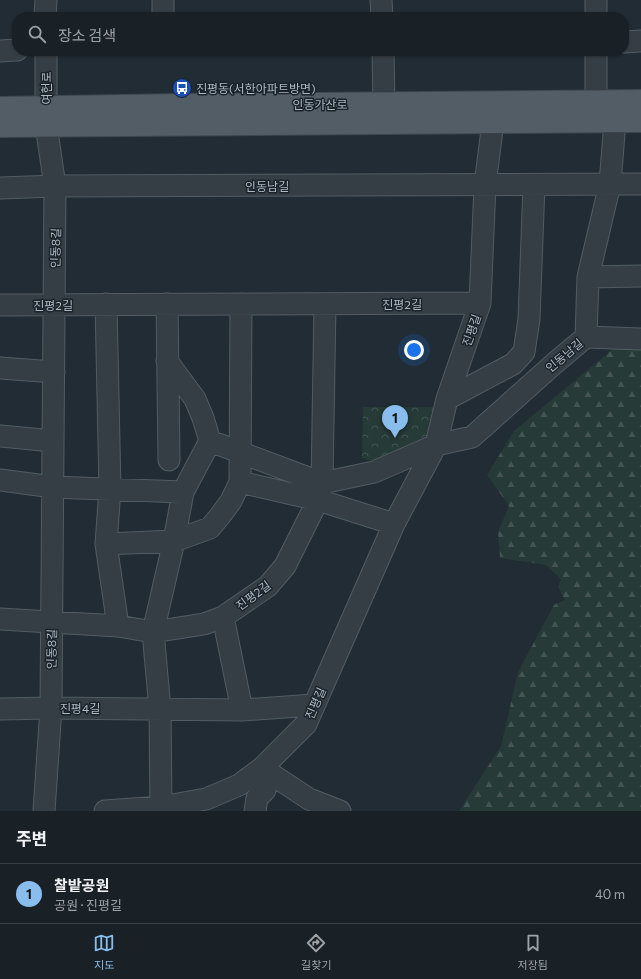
<!DOCTYPE html>
<html lang="ko">
<head>
<meta charset="utf-8">
<style>
	:root { --surface:#192127; --page:#262e33; --text:#f1f3f6; --muted:#9fa3a7; --line:#373e44; --accent:#89bded }
	body { margin:0; font-family:Commissioner,"Noto Sans KR",sans-serif; background:var(--page); color:var(--text) }
	.you { position:absolute; left:414px; top:350px; width:14px; height:14px; margin:-10px; border:3px solid #fff; border-radius:50%; background:#1a73e8; box-shadow:0 0 0 6px #1a73e833 }
	.badge { display:grid; place-items:center; width:26px; height:26px; border-radius:50%; background:var(--accent); color:#111; font-size:13px; font-weight:700 }
	.pin { position:absolute; translate:-50% -33px; filter:drop-shadow(0 1px 2px #0008) }
	.pin::after { content:''; position:absolute; top:21px; width:14px; height:12px; background:inherit; clip-path:polygon(0 0,100% 0,50% 100%) }
	.list { margin:0; padding:0; list-style:none }
	h2 { display:flex; justify-content:space-between; align-items:center; height:52px; margin:0; padding:0 16px; font-size:17px }
	h2 small { font-size:13px; font-weight:400; color:var(--muted) }
	.list li { display:grid; grid-template-columns:26px 1fr auto; gap:12px; align-items:center; box-sizing:border-box; height:60px; padding:0 16px; border-top:1px solid var(--line) }
	.list b { display:block; font-size:15px; white-space:nowrap }
	.list p { margin:0; font-size:13px; white-space:nowrap; color:var(--muted) }
	.list em { font-size:13px; font-style:normal; color:var(--muted) }
	.icon { flex:none; width:22px; height:22px; fill:none; stroke:currentColor; stroke-width:2; stroke-linecap:round; stroke-linejoin:round }
	.map { position:relative; flex:none; width:641px; height:811px; overflow:hidden }
	.search { position:absolute; background:var(--surface); box-shadow:0 1px 3px #0004; left:12px; right:12px; top:12px; height:44px; display:flex; align-items:center; gap:10px; box-sizing:border-box; padding:0 14px; border-radius:16px; color:var(--muted); font-size:15px }
	.sheet { height:112px; background:var(--surface) }
	nav { display:flex; justify-content:space-around; align-items:center; box-sizing:border-box; height:56px; border-top:1px solid var(--line); background:var(--surface); font-size:11px; color:var(--muted) }
	nav a { display:grid; justify-items:center; gap:2px }
	nav .on { color:var(--accent) }
	.map>svg:first-child { display:block }
	.forest { fill:url(#forest-firs) }
	.park { fill:url(#park-crowns) }
	.lines { fill:none; stroke-linecap:round; stroke-linejoin:round }
	.minor-casing { stroke:#525c63; stroke-width:23 }
	.major-casing { stroke:#3e474f; stroke-width:24 }
	.minor { stroke:#353e45; stroke-width:21 }
	.major { stroke:#535d65; stroke-width:22 }
	.labels { text-anchor:middle; dominant-baseline:central; stroke-width:3; stroke-linejoin:round; paint-order:stroke }
	.street-label { font-size:12px; fill:#afb9c2; stroke:#1a232a }
	.poi-label { font-size:12px; fill:#afb9c2; stroke:#1a232a; text-anchor:start }
</style>
</head>
<body>
<div class="map">
<svg width="641" height="811" viewBox="0 0 641 811">
	<defs>
		<pattern id="forest-firs" width="22" height="20" patternUnits="userSpaceOnUse"><rect width="22" height="20" fill="#263a37"/><path d="M5 1l3.5 6h-7zM16 11l3.5 6h-7z" fill="#435452"/></pattern>
		<pattern id="park-crowns" width="20" height="18" patternUnits="userSpaceOnUse"><rect width="20" height="18" fill="#263a37"/><path d="M2 6a3 3 0 1 1 6 0M12 15a3 3 0 1 1 6 0" fill="none" stroke="#435452"/></pattern>
	</defs>
	<rect width="100%" height="100%" fill="#212c34"/>
	<path class="forest" d="M 620,343 L 641,346 L 641,811 L 459,811 L 501,746 L 518,672 L 554,605 L 565,600 L 558,587 L 561,579 L 546,565 L 500,558 L 498,532 L 509,506 L 487,475 L 514,431 Z"/>
	<path class="park" d="M 363,407 L 436,407 L 437,427 L 419,449 L 381,463 L 362,458 Z"/>
	<g class="lines">
		<g class="minor-casing">
			<path id="minor" d="M 381,0 L 382,17
				M 596,0 L 596,17
				M 45,17 L 46,0
				M 163,17 L 163,0
				M 624,42 L 641,41
				M 0,51 L 17,50
				M 383,51 L 384,103
				M 596,102 L 596,51
				M 0,188 L 55,186 L 641,184
				M 588,277 L 641,276
				M 106,304 L 110,489 L 106,544 L 118,626
				M 167,304 L 169,460
				M 0,305 L 480,303
				M 586,337 L 641,339
				M 0,368 L 54,372
				M 447,399 L 513,364 L 524,352 L 529,319 L 534,185
				M 0,436 L 53,441
				M 210,441 L 322,483 L 374,472 L 436,445 L 472,437 L 556,362 L 586,337 L 588,277 L 610,184 L 615,121
				M 0,480 L 53,487 L 183,492
				M 240,482 L 318,500 L 394,524
				M 106,544 L 174,541 L 210,528 L 220,516 L 231,501 L 240,482 L 241,304
				M 223,617 L 242,710
				M 0,619 L 118,626 L 153,632 L 204,624 L 223,617 L 268,586 L 285,566 L 318,500 L 322,483 L 325,304
				M 0,709 L 51,708 L 242,710 L 314,705
				M 262,768 L 309,799 L 340,811
				M 44,811 L 51,708 L 55,186 L 46,125 L 46,51
				M 105,811 L 161,807 L 206,799 L 239,785 L 262,768 L 306,724 L 394,524 L 436,445 L 447,399 L 480,303 L 485,185 L 493,122
				M 161,811 L 160,709 L 153,632 L 174,541 L 183,492 L 210,441 L 203,418 L 195,399 L 167,361
				M 255,811 L 257,798 L 265,790 L 262,768"/>
		</g>
		<g class="major-casing">
			<path id="major" d="M 0,108 L 183,105 L 641,101
				M 0,126 L 641,121"/>
		</g>
		<use href="#minor" class="minor"/>
		<use href="#major" class="major"/>
	</g>
	<defs>
		<g id="bus-disc" transform="scale(1)"><circle r="9.5" fill="#1a4fb4" stroke="#1a232a"/><path d="M-5-6H5V4H4V6H2V4H-2V6H-4V4H-5ZM-3.5-4V0h7V-4ZM-3.5 1.2v1.5H-2V1.2ZM2 1.2v1.5H3.5V1.2Z" fill="#fff"/></g>
	</defs>
	<g fill-rule="evenodd">
		<use href="#bus-disc" x="182" y="88"/>
	</g>
	<g class="labels">
		<g class="street-label">
			<text transform="translate(46 88) rotate(-90)">여헌로</text>
			<text x="320" y="104">인동가산로</text>
			<text x="267" y="186">인동남길</text>
			<text transform="translate(55 248) rotate(-89)">인동8길</text>
			<text x="402" y="304">진평2길</text>
			<text x="53" y="305">진평2길</text>
			<text transform="translate(471 330) rotate(-71)">진평길</text>
			<text transform="translate(564 355) rotate(-40)">인동남길</text>
			<text transform="translate(253 595) rotate(-37)">진평2길</text>
			<text transform="translate(51 649) rotate(-89)">인동8길</text>
			<text transform="translate(315 703) rotate(-66)">진평길</text>
			<text x="80" y="708">진평4길</text>
		</g>
		<g class="poi-label">
			<text x="196" y="88">진평동(서한아파트방면)</text>
		</g>
	</g>
</svg>
<div class="you"></div>
<div class="pin badge" style="left:395px;top:438px">1</div>
<div class="search"><svg class="icon" aria-label="search" viewBox="0 0 24 24"><circle cx="10" cy="10" r="6"/><path d="M15 15l6 6"/></svg>장소 검색</div>
</div>
<section class="sheet">
<h2>주변<small></small></h2>
<ul class="list">
<li><span class="badge">1</span><div><b>찰밭공원</b><p>공원 · 진평길</p></div><em>40 m</em></li>
</ul>
</section>
<nav>
<a class="on"><svg class="icon" aria-label="map" viewBox="0 0 24 24"><path d="M3 6l6-2 6 2 6-2v14l-6 2-6-2-6 2zM9 4v14M15 6v14"/></svg>지도</a>
<a><svg class="icon" aria-label="directions" viewBox="0 0 24 24"><path d="M12 3l9 9-9 9-9-9zM9 14v-3h6M13 9l2 2-2 2"/></svg>길찾기</a>
<a><svg class="icon" aria-label="saved" viewBox="0 0 24 24"><path d="M7 4h10v16l-5-4-5 4z"/></svg>저장됨</a>
</nav>
</body>
</html>
